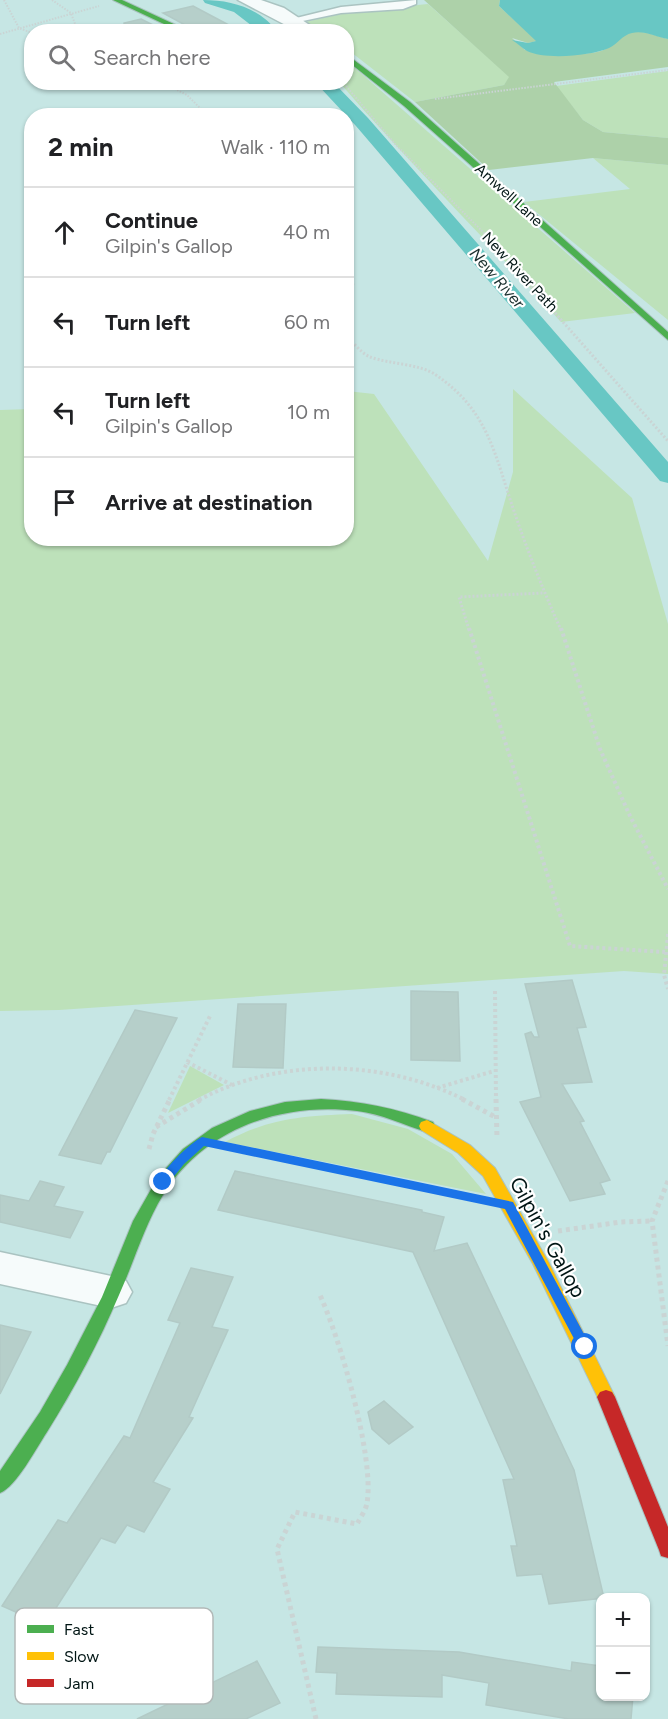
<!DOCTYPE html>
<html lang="en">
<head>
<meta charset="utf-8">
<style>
	:root { --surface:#fff; --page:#f2f2f2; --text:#202124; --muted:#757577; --line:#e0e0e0 }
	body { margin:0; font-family:Figtree,sans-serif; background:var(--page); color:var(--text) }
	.controls { position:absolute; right:18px; bottom:18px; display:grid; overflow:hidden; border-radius:12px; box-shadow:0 2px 4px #0004 }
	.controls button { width:54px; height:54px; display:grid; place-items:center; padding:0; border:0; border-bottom:2px solid var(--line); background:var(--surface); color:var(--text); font:30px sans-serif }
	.stop { position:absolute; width:18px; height:18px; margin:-14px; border:4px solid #1a73e8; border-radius:50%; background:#fff }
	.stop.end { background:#1a73e8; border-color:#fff; box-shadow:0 2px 6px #0008 }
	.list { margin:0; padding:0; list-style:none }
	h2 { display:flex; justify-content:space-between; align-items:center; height:78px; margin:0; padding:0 24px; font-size:26px }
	h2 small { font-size:20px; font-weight:400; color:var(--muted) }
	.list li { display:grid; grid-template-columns:39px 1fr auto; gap:18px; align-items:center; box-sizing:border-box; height:90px; padding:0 24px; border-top:2px solid var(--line) }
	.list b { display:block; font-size:22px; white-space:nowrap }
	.list p { margin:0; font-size:20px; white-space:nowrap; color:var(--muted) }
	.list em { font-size:20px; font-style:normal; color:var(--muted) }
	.icon { flex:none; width:33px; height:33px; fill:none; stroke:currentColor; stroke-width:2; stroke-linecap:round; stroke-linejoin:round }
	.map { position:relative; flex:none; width:668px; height:1719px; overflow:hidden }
	.search { position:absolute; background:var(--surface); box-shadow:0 2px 4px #0004; left:24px; top:24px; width:330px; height:66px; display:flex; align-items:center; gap:15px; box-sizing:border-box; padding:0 21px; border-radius:24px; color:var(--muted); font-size:22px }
	.panel { position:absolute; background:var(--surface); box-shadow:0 2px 4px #0004; left:24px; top:108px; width:330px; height:438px; border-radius:24px }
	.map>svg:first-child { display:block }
	.green { fill:#bde1ba }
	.forest { fill:#add1a9 }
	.water { fill:#68c7c4 }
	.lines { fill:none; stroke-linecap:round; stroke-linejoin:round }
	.canal { fill:#68c7c4; fill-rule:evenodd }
	.building { fill:#b6cfca; stroke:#b2cac6; stroke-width:1.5 }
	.lane-casing { stroke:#aac3c1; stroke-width:3 }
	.street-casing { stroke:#aac3c1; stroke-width:3 }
	.fast-casing { stroke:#aac3c1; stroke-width:2 }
	.slow-casing { stroke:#aac3c1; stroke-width:2 }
	.jam-casing { stroke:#aac3c1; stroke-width:2 }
	.path-far3 { stroke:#cad4d4; stroke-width:2; stroke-dasharray:1.5 1.5; stroke-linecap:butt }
	.path-far2 { stroke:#cad4d4; stroke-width:3; stroke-dasharray:2 2; stroke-linecap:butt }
	.path-far1 { stroke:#cad4d4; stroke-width:4; stroke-dasharray:3 3; stroke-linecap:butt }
	.path { stroke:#cad4d4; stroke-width:5; stroke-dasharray:4 4; stroke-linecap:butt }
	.lane { fill:#f6fbfb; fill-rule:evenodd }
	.street { fill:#f6fbfb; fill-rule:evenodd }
	.fast { fill:#4caf50; fill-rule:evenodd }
	.slow { fill:#ffc107; fill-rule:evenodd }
	.jam { fill:#c62828; fill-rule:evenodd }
	.route { fill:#1a73e8 }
	.labels { text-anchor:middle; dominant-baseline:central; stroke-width:4.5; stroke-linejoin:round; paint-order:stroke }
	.far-street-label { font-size:15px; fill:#001514; stroke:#fff }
	.far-water-label { font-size:16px; font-style:italic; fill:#1a302f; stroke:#fff }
	.near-street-label { font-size:21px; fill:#001514; stroke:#fff }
	.key { fill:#fff; stroke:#b2b9b8; stroke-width:1.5 }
	.key-label { font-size:16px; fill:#001514 }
</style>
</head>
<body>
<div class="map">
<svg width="668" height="1719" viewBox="0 0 668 1719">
	<rect width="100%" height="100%" fill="#c6e6e4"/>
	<path class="green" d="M 428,4 L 510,77 L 504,85 L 415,102 L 347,49 L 346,32 L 320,31 L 305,22 L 355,11 Z
		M 347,61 L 635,313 L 561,322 C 488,241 411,165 340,83 L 346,82 Z
		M 668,71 L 668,138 L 603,132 L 583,120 L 556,86 Z
		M 593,158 L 668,165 L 668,320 L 524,202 L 630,189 Z
		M 513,389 L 632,498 L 668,624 L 668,974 L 624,971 L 59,1010 L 0,1011 L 0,410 L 31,409 L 32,538 L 346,538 L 347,391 L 374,394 L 488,561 L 513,472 Z
		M 190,1066 L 224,1085 L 168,1113 Z
		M 352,1114 L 408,1129 L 452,1154 L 486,1194 L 225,1142 C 269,1118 303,1116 352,1114 Z"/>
	<path class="forest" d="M 424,0 L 500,0 L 499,6 L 537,41 L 528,43 L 512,38 L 525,50 C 546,51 570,56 591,53 C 612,51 613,40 627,34 C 640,28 655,36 668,39 L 668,67 L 554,82 L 583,120 L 603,132 L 668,138 L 668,165 L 593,158 L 489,170 L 415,102 L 504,85 L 509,77 Z"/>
	<path class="water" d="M 500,0 L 668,0 L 668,39 C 656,37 644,30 632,33 C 622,35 618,44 609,48 C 591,56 545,60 527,51 C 522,48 517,43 512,40 L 528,43 L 536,41 L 499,6 Z"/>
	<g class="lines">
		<path class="canal" d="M 203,0 C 232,0 259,8 278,32 L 260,32 L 234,12 L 205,3 Z
			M 315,82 L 333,82 L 368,118 L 668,462 L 668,483 L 660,481 L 356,126 Z"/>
	</g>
	<path class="building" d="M 193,6 L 242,32 L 198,32 L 163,13 Z
		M 141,19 L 167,32 L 125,32 L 124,23 Z
		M 572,980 L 586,1027 L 577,1028 L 592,1082 L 562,1084 L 584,1121 L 580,1122 L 610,1180 L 600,1183 L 605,1194 L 570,1201 L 520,1102 L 541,1097 L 525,1034 L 531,1032 L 534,1037 L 539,1037 L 525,984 Z
		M 411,991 L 458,992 L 460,1061 L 411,1060 Z
		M 238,1004 L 286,1004 L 283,1068 L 233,1067 Z
		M 135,1010 L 177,1018 L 110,1152 L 107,1152 L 101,1164 L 59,1155 Z
		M 235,1171 L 422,1210 L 422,1212 L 444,1217 L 434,1251 L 467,1243 L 574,1470 L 604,1598 L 549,1604 L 542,1574 L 517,1576 L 511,1546 L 517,1546 L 503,1480 L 514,1479 L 413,1252 L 218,1210 Z
		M 40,1181 L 64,1187 L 54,1206 L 83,1212 L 70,1238 L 0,1222 L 0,1195 L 29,1201 Z
		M 191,1268 L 233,1277 L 212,1327 L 228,1330 L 189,1417 L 193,1418 L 153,1482 L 170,1489 L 144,1532 L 127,1525 L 115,1543 L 101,1538 L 45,1625 L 2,1606 L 58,1520 L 67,1523 L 124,1436 L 130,1438 L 180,1323 L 168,1320 Z
		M 0,1325 L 31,1332 L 0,1394 Z
		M 384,1401 L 413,1427 L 389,1444 L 372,1429 L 368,1412 Z
		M 318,1647 L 459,1652 L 571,1671 L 572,1662 L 600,1666 L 600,1696 L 633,1696 L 631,1719 L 569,1719 L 486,1705 L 489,1683 L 442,1675 L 442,1697 L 336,1694 L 337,1673 L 316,1672 Z
		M 257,1661 L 280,1703 L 246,1719 L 137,1719 Z"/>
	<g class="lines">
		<g class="lane-casing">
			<path id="lane" d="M 416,0 L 416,4 L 403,9 L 341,13 L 293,23 L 288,20 L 341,7 Z"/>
		</g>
		<g class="street-casing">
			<path id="street" d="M 238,0 L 261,0 L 284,8 L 320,32 L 299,32 Z
				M 0,1252 L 111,1276 L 126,1281 L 132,1292 L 126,1303 L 111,1308 L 0,1284 Z"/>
		</g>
		<g class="fast-casing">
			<path id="fast" d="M 113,0 L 122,0 L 191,32 L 181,32 Z
				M 346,54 L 410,102 L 668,332 L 668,340 L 404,106 L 346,60 Z
				M 321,1099 C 361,1101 395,1108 433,1122 L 435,1126 L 433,1130 L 427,1132 C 403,1125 382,1114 357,1111 C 282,1102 204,1128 163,1195 C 144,1226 134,1262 119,1295 C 99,1342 74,1389 47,1432 C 37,1447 16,1487 0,1493 L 0,1471 L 40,1412 L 67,1365 L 102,1297 L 133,1221 L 158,1177 L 183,1149 L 212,1128 L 250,1111 L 285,1102 Z"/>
		</g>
		<g class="slow-casing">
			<path id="slow" d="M 427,1120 L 470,1145 L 495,1168 L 549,1263 L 615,1397 L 612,1402 L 606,1404 L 600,1402 L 533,1264 L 483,1176 L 458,1153 L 421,1130 L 419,1126 L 421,1122 Z"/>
		</g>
		<g class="jam-casing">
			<path id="jam" d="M 606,1390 L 612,1392 L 615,1397 L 668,1527 L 668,1558 L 661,1556 L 659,1550 L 597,1397 L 600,1392 Z"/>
		</g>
		<path class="path-far3" d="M 4,0 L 19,28 L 32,33
			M 52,0 L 71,13 L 78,32
			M 0,34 L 99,6
			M 161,82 L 187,95 L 208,116
			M 346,86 L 395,144 L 489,238 L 519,272
			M 435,99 L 668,70
			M 346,263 L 349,272"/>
		<path class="path-far2" d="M 518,271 L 668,441
			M 346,296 L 353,284 L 349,271
			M 346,336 C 353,342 361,353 370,357 C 389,364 421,364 436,375 C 489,411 495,456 514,511 C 527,550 544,592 561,630
			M 469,630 L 459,597 L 543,593"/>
		<path class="path-far1" d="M 469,628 L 570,946 L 665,952
			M 561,628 L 600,749 L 630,816 L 668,889
			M 668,934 L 664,975 L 668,989
			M 495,991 L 496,1100
			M 187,1062 L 232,1085
			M 437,1088 L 494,1071
			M 169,1100 L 211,1014
			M 199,1100 C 278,1057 385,1059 465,1100"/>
		<path class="path" d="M 462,1099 L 497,1118
			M 496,1099 L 497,1138
			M 156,1127 L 202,1099
			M 149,1149 L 153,1134 L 170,1099
			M 248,1151 L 467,1197
			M 668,1181 L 652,1221 L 668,1346
			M 558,1231 L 621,1222 L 652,1221
			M 316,1719 L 277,1549 L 295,1512 L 357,1524 C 360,1518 366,1510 367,1503 C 375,1458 339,1335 319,1293"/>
		<use href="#lane" class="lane"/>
		<use href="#street" class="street"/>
		<use href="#fast" class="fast"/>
		<use href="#slow" class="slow"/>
		<use href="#jam" class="jam"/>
	</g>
	<path class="route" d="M 202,1137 L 513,1202 L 591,1347 L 589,1350 L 580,1350 L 505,1209 L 204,1146 L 184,1164 L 167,1185 L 159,1185 C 157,1174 191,1142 202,1137 Z"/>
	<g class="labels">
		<g class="far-street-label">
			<text transform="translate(509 195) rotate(42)">Amwell Lane</text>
			<text transform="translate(520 272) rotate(47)">New River Path</text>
		</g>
		<g class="far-water-label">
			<text transform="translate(497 278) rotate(49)">New River</text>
		</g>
		<g class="near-street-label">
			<text transform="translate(548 1237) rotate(61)">Gilpin's Gallop</text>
		</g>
	</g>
	<rect x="15" y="1608" width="198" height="96" rx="9" class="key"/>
	<rect x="27" y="1625" width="27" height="8" fill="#4caf50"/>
	<rect x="27" y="1652" width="27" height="8" fill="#ffc107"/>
	<rect x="27" y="1679" width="27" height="8" fill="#c62828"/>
	<g class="key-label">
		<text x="64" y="1635">Fast</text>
		<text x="64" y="1662">Slow</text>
		<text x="64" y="1689">Jam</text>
	</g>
</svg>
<div class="controls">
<button>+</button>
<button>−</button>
</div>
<div class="stop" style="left:585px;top:1347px"></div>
<div class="stop end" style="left:163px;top:1182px"></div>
<div class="search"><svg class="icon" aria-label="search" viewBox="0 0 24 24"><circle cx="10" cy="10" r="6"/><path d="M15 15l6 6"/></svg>Search here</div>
<section class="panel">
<h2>2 min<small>Walk · 110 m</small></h2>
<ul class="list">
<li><svg class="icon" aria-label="ahead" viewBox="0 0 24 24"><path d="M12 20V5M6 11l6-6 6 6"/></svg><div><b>Continue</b><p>Gilpin's Gallop</p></div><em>40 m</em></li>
<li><svg class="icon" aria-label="left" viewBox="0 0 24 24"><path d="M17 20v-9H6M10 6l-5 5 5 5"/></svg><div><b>Turn left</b></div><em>60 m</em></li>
<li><svg class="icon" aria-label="left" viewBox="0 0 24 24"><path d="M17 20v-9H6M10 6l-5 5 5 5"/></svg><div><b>Turn left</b><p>Gilpin's Gallop</p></div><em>10 m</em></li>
<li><svg class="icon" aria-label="arrive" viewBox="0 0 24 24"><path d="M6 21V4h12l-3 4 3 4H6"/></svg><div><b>Arrive at destination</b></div></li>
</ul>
</section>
</div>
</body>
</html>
